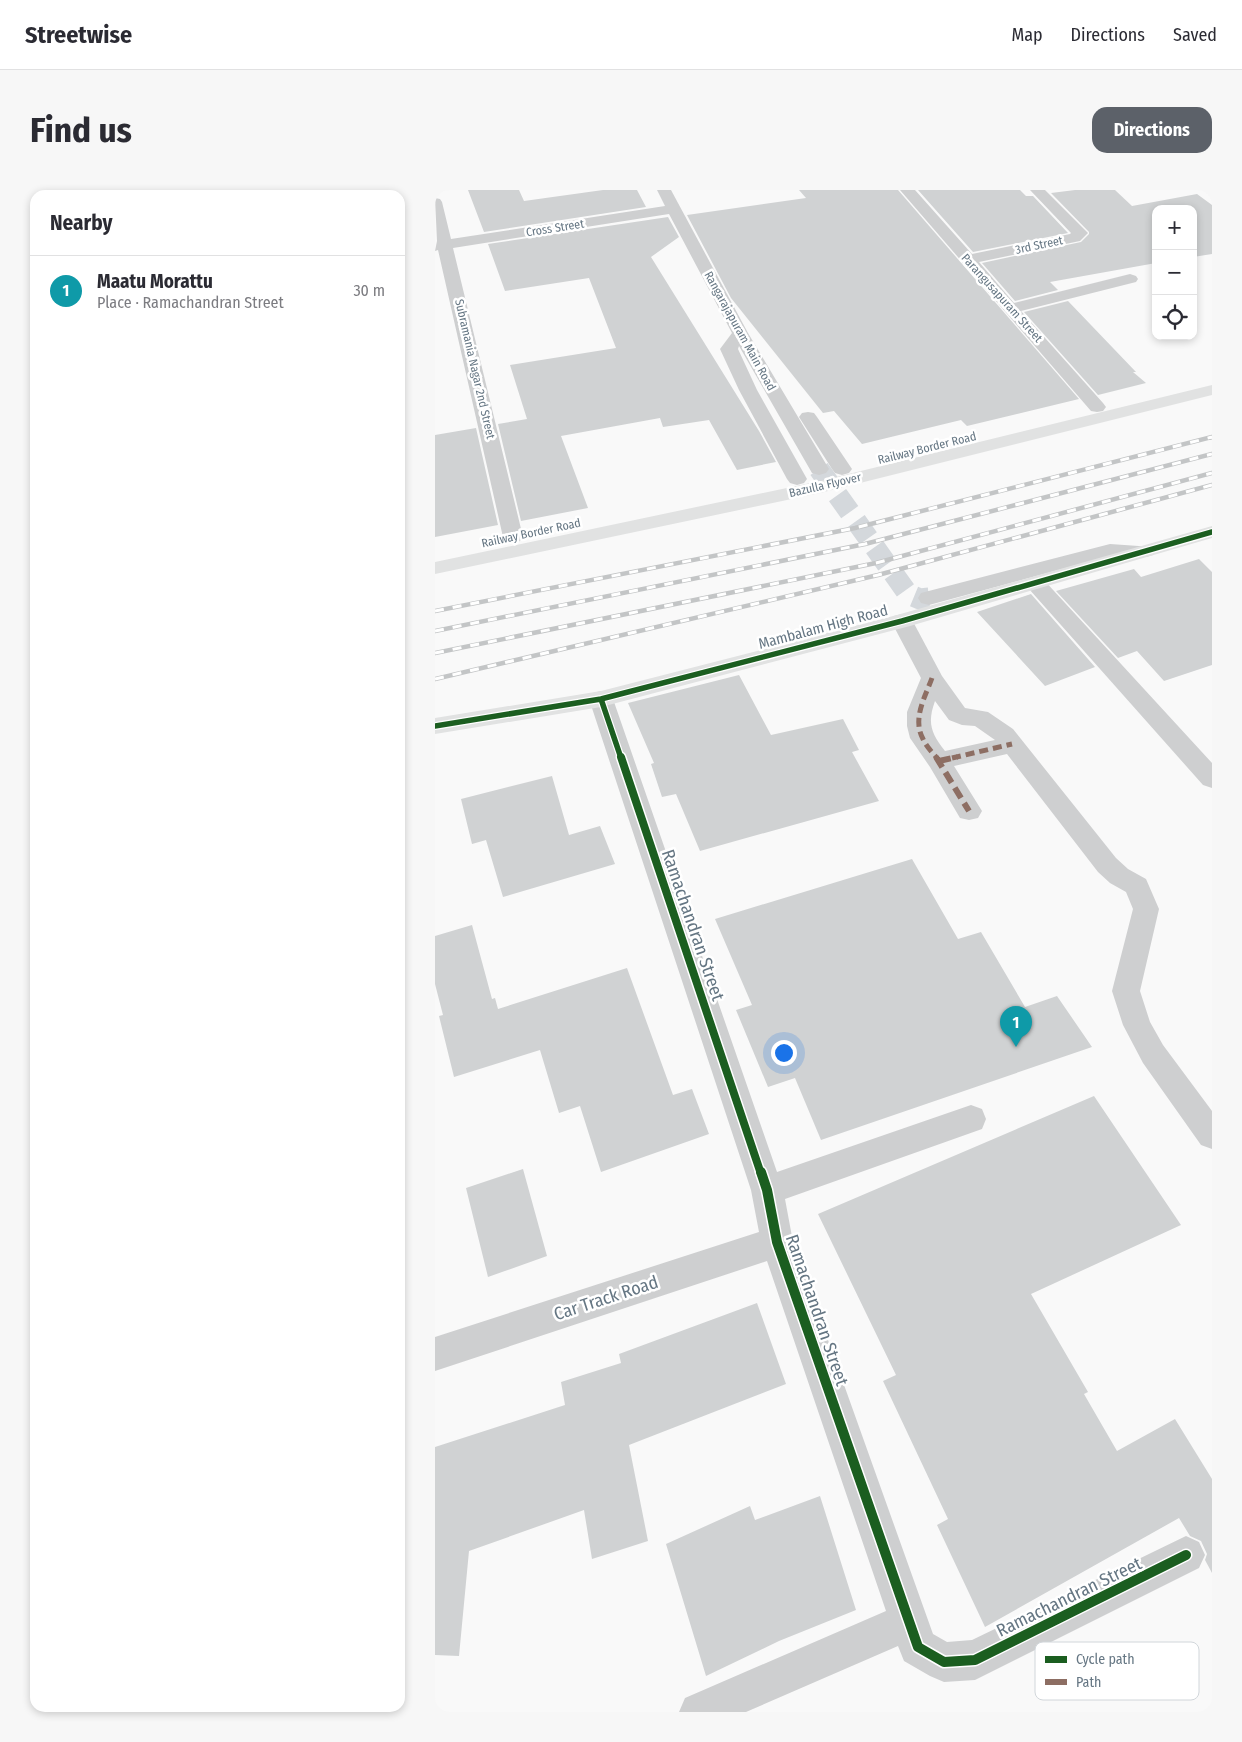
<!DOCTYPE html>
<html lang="en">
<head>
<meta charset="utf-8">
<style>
	:root { --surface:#fff; --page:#f7f7f7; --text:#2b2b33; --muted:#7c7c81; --line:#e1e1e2; --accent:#5c6169 }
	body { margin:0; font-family:"Fira Sans Condensed",sans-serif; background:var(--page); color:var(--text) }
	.controls { position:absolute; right:15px; top:15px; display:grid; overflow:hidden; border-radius:10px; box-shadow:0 2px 8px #0003 }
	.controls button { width:45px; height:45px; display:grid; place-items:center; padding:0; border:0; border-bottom:1px solid var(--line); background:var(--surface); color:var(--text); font:25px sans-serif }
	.you { position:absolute; left:348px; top:862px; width:18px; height:18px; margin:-12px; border:4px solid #fff; border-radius:50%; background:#1a73e8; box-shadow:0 0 0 8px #1a73e833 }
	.badge { display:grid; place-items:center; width:32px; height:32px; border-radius:50%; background:var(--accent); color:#fff; font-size:16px; font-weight:700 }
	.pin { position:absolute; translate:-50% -41px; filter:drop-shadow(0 1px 2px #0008) }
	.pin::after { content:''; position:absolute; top:26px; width:18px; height:15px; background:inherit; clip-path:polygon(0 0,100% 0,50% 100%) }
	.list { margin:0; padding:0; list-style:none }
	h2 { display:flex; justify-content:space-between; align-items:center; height:65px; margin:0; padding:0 20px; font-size:21px }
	h2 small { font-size:16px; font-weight:400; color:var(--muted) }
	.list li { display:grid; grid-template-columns:32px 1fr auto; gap:15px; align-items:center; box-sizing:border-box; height:70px; padding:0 20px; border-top:1px solid var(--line) }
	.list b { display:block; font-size:19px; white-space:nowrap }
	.list p { margin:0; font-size:16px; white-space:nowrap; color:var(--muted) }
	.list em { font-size:16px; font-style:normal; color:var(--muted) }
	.icon { flex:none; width:28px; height:28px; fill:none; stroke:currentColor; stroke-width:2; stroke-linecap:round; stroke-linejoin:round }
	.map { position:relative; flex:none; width:777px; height:1522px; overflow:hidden; border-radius:15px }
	header { display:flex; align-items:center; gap:30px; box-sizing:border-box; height:70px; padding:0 25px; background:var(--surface); border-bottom:1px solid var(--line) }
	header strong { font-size:24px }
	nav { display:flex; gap:28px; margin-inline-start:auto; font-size:18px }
	.intro { display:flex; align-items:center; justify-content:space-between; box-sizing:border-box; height:120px; padding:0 30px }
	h1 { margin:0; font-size:35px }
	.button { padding:12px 22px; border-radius:15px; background:var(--accent); color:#fff; font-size:18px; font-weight:700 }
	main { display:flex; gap:30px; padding:0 30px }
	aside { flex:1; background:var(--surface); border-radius:15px; box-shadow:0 2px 8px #0003 }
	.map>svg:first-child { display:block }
	.building { fill:#d0d2d3 }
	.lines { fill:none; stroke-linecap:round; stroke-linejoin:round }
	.street-tunnel { stroke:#d4d8dc; stroke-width:21; stroke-dasharray:21 11; stroke-linecap:butt }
	.street { fill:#cecfd0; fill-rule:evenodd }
	.secondary { fill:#e1e2e2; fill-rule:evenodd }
	.rail-far1-casing { stroke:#c3c5c6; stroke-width:4 }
	.rail-casing { stroke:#c3c5c6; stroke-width:4.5 }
	.rail-far1 { stroke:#fff; stroke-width:2.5; stroke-dasharray:7; stroke-linecap:butt }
	.rail { stroke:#fff; stroke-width:3; stroke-dasharray:9; stroke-linecap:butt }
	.quiet-far1 { stroke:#8d6e63; stroke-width:5; stroke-dasharray:9 5; stroke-linecap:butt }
	.quiet { stroke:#8d6e63; stroke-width:6; stroke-dasharray:12 6; stroke-linecap:butt }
	.cycleway-far2-casing { stroke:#fff; stroke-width:8 }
	.cycleway-far1-casing { stroke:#fff; stroke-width:11 }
	.cycleway-casing { stroke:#fff; stroke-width:13 }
	.cycleway-far2 { stroke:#1b5e20; stroke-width:5.5 }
	.cycleway-far1 { stroke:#1b5e20; stroke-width:8 }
	.cycleway { stroke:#1b5e20; stroke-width:10 }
	.labels { text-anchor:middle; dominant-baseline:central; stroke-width:5; stroke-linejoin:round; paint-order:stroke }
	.far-street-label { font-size:12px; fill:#657683; stroke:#fff }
	.street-label { font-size:15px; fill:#657683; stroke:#fff }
	.near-street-label { font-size:18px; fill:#657683; stroke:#fff }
	.key { fill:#fff; stroke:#d1d6da; stroke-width:1 }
	.key-label { font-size:14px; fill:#657683 }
</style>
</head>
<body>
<header>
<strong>Streetwise</strong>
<nav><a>Map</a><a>Directions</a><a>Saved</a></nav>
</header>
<div class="intro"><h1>Find us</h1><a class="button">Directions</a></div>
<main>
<aside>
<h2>Nearby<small></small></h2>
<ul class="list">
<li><span class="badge" style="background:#0f9aa8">1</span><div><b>Maatu Morattu</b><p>Place · Ramachandran Street</p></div><em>30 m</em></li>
</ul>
</aside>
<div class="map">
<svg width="777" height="1522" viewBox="0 0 777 1522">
	<rect width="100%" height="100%" fill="#f9f9f9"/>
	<path class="building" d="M 33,0 L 84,0 L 89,11 L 168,0 L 202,0 L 211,17 L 49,42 Z
		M 364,0 L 463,0 L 644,209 L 532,236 L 526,230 L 427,254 L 399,221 L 388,223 L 296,108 L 252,25 L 371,8 Z
		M 483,0 L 585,0 L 591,6 L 598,6 L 633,43 L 538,62 Z
		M 640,0 L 680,0 L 697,16 L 762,4 L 777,15 L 777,64 L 758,67 L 758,19 L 721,19 L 721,73 L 615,92 L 623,100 L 580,111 L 547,73 L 646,52 L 654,44 L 654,42 L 616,3 Z
		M 233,27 L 244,47 L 216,67 L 324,241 L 341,272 L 302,280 L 274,230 L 228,237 L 225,228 L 126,246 L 153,318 L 86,331 L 63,234 L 92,229 L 75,175 L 181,158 L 154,88 L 70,101 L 53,54 Z
		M 633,111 L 701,182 L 698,182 L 711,193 L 663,205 L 589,122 Z
		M 41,238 L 63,335 L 0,347 L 0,245 Z
		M 764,369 L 777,382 L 777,475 L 729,491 L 702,461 L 683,468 L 621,401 L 699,379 L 706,387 Z
		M 596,404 L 660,477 L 610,496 L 542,422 Z
		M 304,485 L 336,545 L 408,529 L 424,560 L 417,562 L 444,611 L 265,661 L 241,604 L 227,607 L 216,574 L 219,573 L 193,513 Z
		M 117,586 L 134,645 L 165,636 L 180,674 L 68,707 L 51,650 L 37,654 L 26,609 Z
		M 477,669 L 523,749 L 546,742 L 590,817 L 622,806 L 657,857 L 386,950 L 360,888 L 333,897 L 301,820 L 317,815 L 280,729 Z
		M 37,735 L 57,809 L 60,808 L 63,819 L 192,778 L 238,905 L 257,899 L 274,944 L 166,982 L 145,916 L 124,923 L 105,860 L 19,887 L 4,826 L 8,825 L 0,794 L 0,746 Z
		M 659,906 L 746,1035 L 596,1104 L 653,1202 L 649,1204 L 682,1261 L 740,1229 L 777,1289 L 777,1383 L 770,1370 L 772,1364 L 766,1351 L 755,1346 L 744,1328 L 550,1437 L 502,1335 L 513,1329 L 448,1191 L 461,1185 L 383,1024 Z
		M 88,979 L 112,1066 L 53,1087 L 31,998 Z
		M 322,1113 L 351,1194 L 194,1255 L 213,1351 L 157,1369 L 149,1320 L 34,1361 L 24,1466 L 0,1465 L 0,1257 L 130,1215 L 126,1192 L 186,1173 L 184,1164 Z
		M 385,1306 L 421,1420 L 344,1451 L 271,1486 L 231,1354 L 315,1316 L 320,1330 Z"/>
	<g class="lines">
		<path class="street-tunnel" d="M 384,279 L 473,404 L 485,409 L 494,408"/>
		<path class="street" d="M 222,0 L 236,0 L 313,143 L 394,279 L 391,283 L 384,285 L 377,283 L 304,156 L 303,159 L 322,200 L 372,289 L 369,293 L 362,295 L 355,293 L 352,289 L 304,200 L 285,159 L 297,143 L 234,24 L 18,58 L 88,347 L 85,351 L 78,353 L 71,351 L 68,347 L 3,60 L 0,61 L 2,51 L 0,8 L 5,9 L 7,12 L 16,49 L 230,16 Z
			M 465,0 L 480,0 L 537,64 L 635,44 L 636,43 L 595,0 L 610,0 L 653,43 L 645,51 L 544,72 L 579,113 L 695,84 L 701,86 L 703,89 L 701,92 L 586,121 L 668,213 L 671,217 L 668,221 L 662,222 L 656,221 Z
			M 373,222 L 379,223 L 382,227 L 417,279 L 414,283 L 407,285 L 400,283 L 397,279 L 364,227 L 367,223 Z
			M 675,354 L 718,357 L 721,361 L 718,365 L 711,367 L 675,366 L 494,415 L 486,413 L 483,408 L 486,403 Z
			M 601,387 L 608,389 L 777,573 L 777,598 L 768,595 L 594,399 L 590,394 L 594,389 Z
			M 467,424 L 475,426 L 507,486 L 530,518 L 553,522 L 578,539 L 681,668 L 693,679 L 711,689 L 724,719 L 705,801 L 715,832 L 728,855 L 777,921 L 777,959 L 766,955 L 708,873 L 688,835 L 677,801 L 698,719 L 691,702 L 675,693 L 663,682 L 572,564 L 519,576 L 547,621 L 543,628 L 534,630 L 525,628 L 495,577 L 475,548 L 472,536 L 472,522 L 486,488 L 456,431 L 459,426 ZM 500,511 L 514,530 L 527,535 L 540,536 L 560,550 L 510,561 C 496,543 492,533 500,511 Z
			M 166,501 L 174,503 L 178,509 L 342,982 L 536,915 L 547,919 L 551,929 L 547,939 L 350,1009 L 358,1052 L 498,1444 L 512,1452 L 537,1450 L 751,1346 L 764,1352 L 770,1365 L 764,1378 L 540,1490 L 509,1492 L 495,1486 L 469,1471 L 463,1456 L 311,1522 L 244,1522 L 250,1508 L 451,1421 L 332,1071 L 0,1181 L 0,1147 L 324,1042 L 316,1000 L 154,509 L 158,503 Z"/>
		<path class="secondary" d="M 777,195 L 777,205 L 385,303 L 0,384 L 0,372 L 385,291 Z
			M 777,336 L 777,348 L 475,436 L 166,517 L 0,544 L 0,528 L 166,501 L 462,425 Z"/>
		<g class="rail-far1-casing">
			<path id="rail-far1" d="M 775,248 L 777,247"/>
		</g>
		<g class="rail-casing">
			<path id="rail" d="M 0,421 L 420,338 L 777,247
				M 0,441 L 430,354 L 777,264
				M 0,463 L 441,373 L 777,283
				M 0,489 L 443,385 L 777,295"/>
		</g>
		<use href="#rail-far1" class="rail-far1"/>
		<use href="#rail" class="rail"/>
		<path class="quiet-far1" d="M 497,488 C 490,507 477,529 488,549 C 491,556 497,562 502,568
			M 517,568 L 577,554"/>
		<path class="quiet" d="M 501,567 L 534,621
			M 504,571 L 522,567"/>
		<g class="cycleway-far2-casing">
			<path id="cycleway-far2" d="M 166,509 L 186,568
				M 0,536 L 166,509 L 467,431 L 777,342"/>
		</g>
		<g class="cycleway-far1-casing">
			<path id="cycleway-far1" d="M 186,567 L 326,984"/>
		</g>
		<g class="cycleway-casing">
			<path id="cycleway" d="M 326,982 L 332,1000 L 342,1052 L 483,1457 L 509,1472 L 540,1470 L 751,1365"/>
		</g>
		<use href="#cycleway-far2" class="cycleway-far2"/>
		<use href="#cycleway-far1" class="cycleway-far1"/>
		<use href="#cycleway" class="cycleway"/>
	</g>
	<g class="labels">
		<g class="far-street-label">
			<text transform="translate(120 38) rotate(-9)">Cross Street</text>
			<text transform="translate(604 55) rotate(-12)">3rd Street</text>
			<text transform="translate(567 108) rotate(48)">Parangusapuram Street</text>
			<text transform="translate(305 141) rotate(61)">Rangarajapuram Main Road</text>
			<text transform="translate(40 179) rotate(77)">Subramania Nagar 2nd Street</text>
			<text transform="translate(492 258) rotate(-14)">Railway Border Road</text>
			<text transform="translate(390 295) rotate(-13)">Bazulla Flyover</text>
			<text transform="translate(96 343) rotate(-12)">Railway Border Road</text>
		</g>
		<g class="street-label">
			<text transform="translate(388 437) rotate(-15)">Mambalam High Road</text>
		</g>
		<g class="near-street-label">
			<text transform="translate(258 735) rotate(71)">Ramachandran Street</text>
			<text transform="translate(171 1108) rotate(-18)">Car Track Road</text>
			<text transform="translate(382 1120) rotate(71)">Ramachandran Street</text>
			<text transform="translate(634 1407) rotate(-26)">Ramachandran Street</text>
		</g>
	</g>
	<rect x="600" y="1452" width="164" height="58" rx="8" class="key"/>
	<rect x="610" y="1466" width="22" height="7" fill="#1b5e20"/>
	<rect x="610" y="1489" width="22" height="6" fill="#8d6e63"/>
	<g class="key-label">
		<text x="641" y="1474">Cycle path</text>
		<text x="641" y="1497">Path</text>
	</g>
</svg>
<div class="controls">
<button>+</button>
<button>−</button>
<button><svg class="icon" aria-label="locate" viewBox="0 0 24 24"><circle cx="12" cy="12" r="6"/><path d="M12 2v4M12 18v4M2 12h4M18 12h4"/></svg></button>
</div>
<div class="you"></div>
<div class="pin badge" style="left:581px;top:857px;background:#0f9aa8">1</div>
</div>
</main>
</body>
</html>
